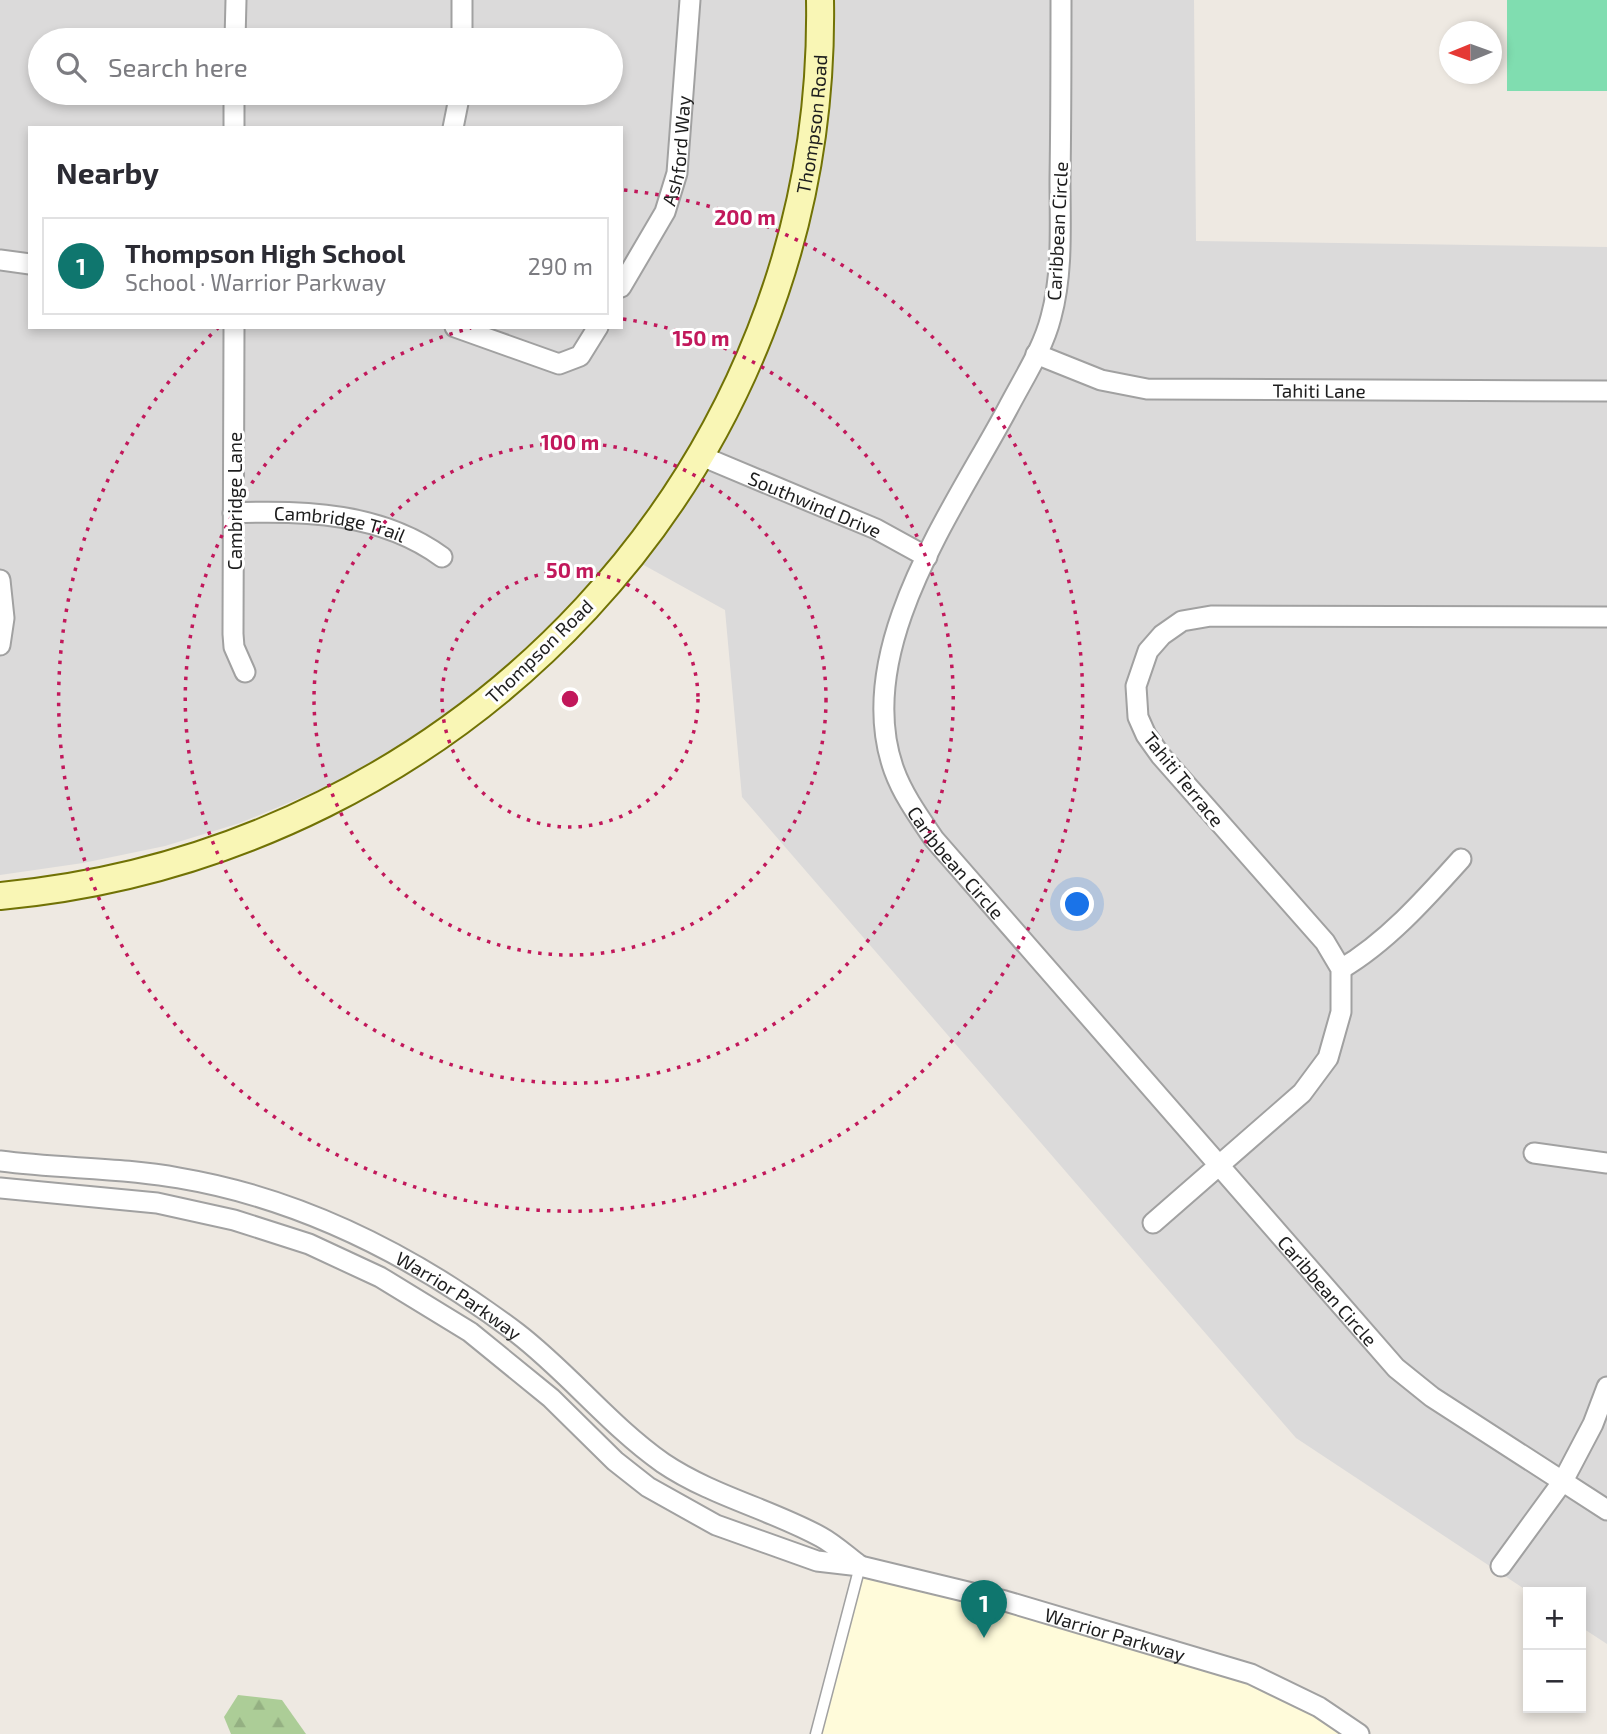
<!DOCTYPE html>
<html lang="en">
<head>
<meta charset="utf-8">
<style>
	:root { --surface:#fff; --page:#f7f7f7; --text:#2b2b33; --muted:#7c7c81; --line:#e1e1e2; --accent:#0f766e }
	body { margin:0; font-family:"Exo 2",sans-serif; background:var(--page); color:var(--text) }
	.controls { position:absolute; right:21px; bottom:21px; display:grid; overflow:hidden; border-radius:0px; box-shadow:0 4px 10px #0003 }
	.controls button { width:63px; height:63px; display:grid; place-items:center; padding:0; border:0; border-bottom:2px solid var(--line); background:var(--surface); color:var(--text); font:35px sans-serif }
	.compass { position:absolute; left:1439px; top:21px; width:63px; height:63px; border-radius:50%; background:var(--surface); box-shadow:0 4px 10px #0003; rotate:269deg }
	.you { position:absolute; left:1078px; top:905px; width:24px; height:24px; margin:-18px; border:5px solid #fff; border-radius:50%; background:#1a73e8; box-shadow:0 0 0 10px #1a73e833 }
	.badge { display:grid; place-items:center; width:46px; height:46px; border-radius:50%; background:var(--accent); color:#fff; font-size:23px; font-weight:700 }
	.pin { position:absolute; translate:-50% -58px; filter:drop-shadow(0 2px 4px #0008) }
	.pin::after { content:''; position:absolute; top:37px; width:24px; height:21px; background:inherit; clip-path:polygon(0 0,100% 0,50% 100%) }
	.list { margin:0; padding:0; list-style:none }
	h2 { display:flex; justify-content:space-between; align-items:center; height:91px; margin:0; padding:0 28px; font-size:30px }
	h2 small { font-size:23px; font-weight:400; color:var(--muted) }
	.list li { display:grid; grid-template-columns:46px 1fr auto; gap:21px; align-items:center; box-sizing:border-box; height:98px; margin:0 14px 14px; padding:0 14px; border:2px solid var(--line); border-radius:0px }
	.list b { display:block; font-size:26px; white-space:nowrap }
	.list p { margin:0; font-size:23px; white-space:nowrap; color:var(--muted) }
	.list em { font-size:23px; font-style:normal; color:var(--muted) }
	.icon { flex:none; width:38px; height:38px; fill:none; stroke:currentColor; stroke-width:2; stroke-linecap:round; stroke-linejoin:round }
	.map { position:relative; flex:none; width:1607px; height:1734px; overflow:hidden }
	.search { position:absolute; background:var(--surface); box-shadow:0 4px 10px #0003; left:28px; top:28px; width:595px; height:77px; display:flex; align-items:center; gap:18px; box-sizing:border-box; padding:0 24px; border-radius:38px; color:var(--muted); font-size:26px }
	.panel { position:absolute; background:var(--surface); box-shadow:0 4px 10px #0003; left:28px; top:126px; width:595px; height:203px; border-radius:0px }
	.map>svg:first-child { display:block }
	.residential { fill:#dbdada; fill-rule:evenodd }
	.education { fill:#fffbda }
	.forest { fill:url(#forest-firs) }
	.pitch { fill:#80ddb0 }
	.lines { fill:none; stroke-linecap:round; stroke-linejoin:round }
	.lane-casing { stroke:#a1a1a1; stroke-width:13 }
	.street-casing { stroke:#a1a1a1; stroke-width:23 }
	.secondary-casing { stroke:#717205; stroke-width:30 }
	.lane { stroke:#fff; stroke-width:10 }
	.street { stroke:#fff; stroke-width:19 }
	.secondary { stroke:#f9f6b5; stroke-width:26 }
	.ring { fill:none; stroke:#c2185b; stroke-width:3.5; stroke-dasharray:3.5 7 }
	.labels { text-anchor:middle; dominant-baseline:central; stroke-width:6; stroke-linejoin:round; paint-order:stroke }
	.street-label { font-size:19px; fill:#1d1d1d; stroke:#fff }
	.centre { fill:#c2185b; stroke:#fff; stroke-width:3.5 }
	.ring-label { font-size:21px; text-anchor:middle; font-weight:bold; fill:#c2185b; stroke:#fff; stroke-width:6; stroke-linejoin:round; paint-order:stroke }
</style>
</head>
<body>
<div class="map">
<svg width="1607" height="1734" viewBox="0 0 1607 1734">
	<defs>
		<pattern id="forest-firs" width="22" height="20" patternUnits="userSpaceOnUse" patternTransform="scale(1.75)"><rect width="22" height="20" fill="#accd97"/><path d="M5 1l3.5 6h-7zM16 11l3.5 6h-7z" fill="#94b082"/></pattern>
	</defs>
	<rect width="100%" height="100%" fill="#eee9e2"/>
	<path class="residential" d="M 0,0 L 1194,0 L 1196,241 L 1607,247 L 1607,1644 L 1581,1627 L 1581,1592 L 1529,1592 L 1296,1438 L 742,797 L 725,610 L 622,553 L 573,609 L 445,718 L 333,784 L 240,823 L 165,846 L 83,863 L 0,875 ZM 40,40 L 611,40 L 611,93 L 40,93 ZM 30,128 L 621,128 L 621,327 L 30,327 Z"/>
	<path class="education" d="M 860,1566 L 1251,1674 L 1359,1734 L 816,1734 Z"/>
	<path class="forest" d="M 238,1695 L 282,1700 L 306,1734 L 231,1734 L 224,1717 Z"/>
	<path class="pitch" d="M 1507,0 L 1607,0 L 1607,91 L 1507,91 Z"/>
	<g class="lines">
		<g class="lane-casing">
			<path id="lane" d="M 816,1734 L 860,1566"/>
		</g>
		<g class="street-casing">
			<g id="street">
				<path d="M 462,0 L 462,40"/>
				<path id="s1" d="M 1061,0 C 1061,60 1061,120 1060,180 C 1060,226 1063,273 1051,317 C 1043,349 1023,379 1008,408 C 953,511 851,650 894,770 C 903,795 919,817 934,839 L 1396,1368 L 1432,1397 L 1607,1510"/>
				<path d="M 235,40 L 236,0"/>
				<path d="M 234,128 L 234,93"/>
				<path d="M 453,128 L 460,93"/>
				<path d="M 0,260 L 30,264"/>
				<path id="s2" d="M 621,287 L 665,212 L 677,173 L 690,0"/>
				<path d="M 234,327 L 233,634 L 234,647 L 245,672"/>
				<path d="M 455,327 L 559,364 L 580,356 L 598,327"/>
				<path id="s3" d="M 1036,354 L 1101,380 L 1147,389 L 1607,391"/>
				<path id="s4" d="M 699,455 L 876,529 L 927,557"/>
				<path id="s5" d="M 233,513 C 305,510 382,513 442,557"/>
				<path d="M 0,580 L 4,618 L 0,645"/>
				<path d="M 1341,969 C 1387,942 1426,898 1461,859"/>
				<path d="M 1534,1153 L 1607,1163"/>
				<path id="s6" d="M 0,1161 C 59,1169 120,1167 179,1178 C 304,1199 416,1257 517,1333 C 569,1373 609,1425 663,1463 C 712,1496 770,1509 821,1537 C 834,1544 847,1556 859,1565"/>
				<path id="s7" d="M 0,1188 L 157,1203 L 234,1220 L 309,1244 L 380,1277 L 470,1332 L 551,1398 L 615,1461 L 648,1487 L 716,1525 L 817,1561 L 860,1566 L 1005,1601 L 1251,1674 L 1319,1707 L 1359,1734"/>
				<path d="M 1153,1223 L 1302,1093 L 1328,1058 L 1341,1012 L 1341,969 L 1325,942 L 1161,756 L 1146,735 L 1138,717 L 1136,686 L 1148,651 L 1162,635 L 1182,621 L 1211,616 L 1607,617"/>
				<path d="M 1501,1566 L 1563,1481 L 1593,1424 L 1607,1387"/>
			</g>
		</g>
		<g class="secondary-casing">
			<g id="secondary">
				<path id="s8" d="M 0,896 C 462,853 828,470 820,0"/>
			</g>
		</g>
		<use href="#lane" class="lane"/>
		<use href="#street" class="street"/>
		<use href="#secondary" class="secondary"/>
	</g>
	<g class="ring">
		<circle cx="570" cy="699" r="128"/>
		<circle cx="570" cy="699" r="256"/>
		<path d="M623 319A384 384 0 1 1 471 328"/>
		<path d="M624 190A512 512 0 1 1 218 328"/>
	</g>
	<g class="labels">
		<g class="street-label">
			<text stroke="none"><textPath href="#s8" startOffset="1211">Thompson Road</textPath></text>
			<text stroke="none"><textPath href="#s2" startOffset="150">Ashford Way</textPath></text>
			<text transform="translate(1057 231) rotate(-87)">Caribbean Circle</text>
			<text stroke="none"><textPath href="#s3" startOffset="289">Tahiti Lane</textPath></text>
			<text transform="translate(234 501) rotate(-90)">Cambridge Lane</text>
			<text stroke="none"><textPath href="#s4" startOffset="126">Southwind Drive</textPath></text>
			<text stroke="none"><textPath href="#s5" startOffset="108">Cambridge Trail</textPath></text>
			<text transform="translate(539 651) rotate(-44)">Thompson Road</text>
			<text transform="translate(1184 779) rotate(51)">Tahiti Terrace</text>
			<text stroke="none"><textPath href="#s1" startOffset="922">Caribbean Circle</textPath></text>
			<text stroke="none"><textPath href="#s1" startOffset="1489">Caribbean Circle</textPath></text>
			<text stroke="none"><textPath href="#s6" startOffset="486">Warrior Parkway</textPath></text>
			<text stroke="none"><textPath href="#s7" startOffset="1228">Warrior Parkway</textPath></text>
		</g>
	</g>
	<circle cx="570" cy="699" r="10" class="centre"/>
	<g class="ring-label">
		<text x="745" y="225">200 m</text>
		<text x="701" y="346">150 m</text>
		<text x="570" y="450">100 m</text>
		<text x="570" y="578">50 m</text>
	</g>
</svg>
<div class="controls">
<button>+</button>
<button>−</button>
</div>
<svg class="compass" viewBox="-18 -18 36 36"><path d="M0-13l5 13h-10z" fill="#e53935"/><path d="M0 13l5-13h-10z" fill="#7c7c81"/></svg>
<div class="you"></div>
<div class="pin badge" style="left:984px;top:1638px">1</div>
<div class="search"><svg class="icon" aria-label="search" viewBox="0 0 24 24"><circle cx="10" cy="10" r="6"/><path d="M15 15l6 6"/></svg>Search here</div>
<section class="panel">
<h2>Nearby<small></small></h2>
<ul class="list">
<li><span class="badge">1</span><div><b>Thompson High School</b><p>School · Warrior Parkway</p></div><em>290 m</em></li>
</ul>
</section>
</div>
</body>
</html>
